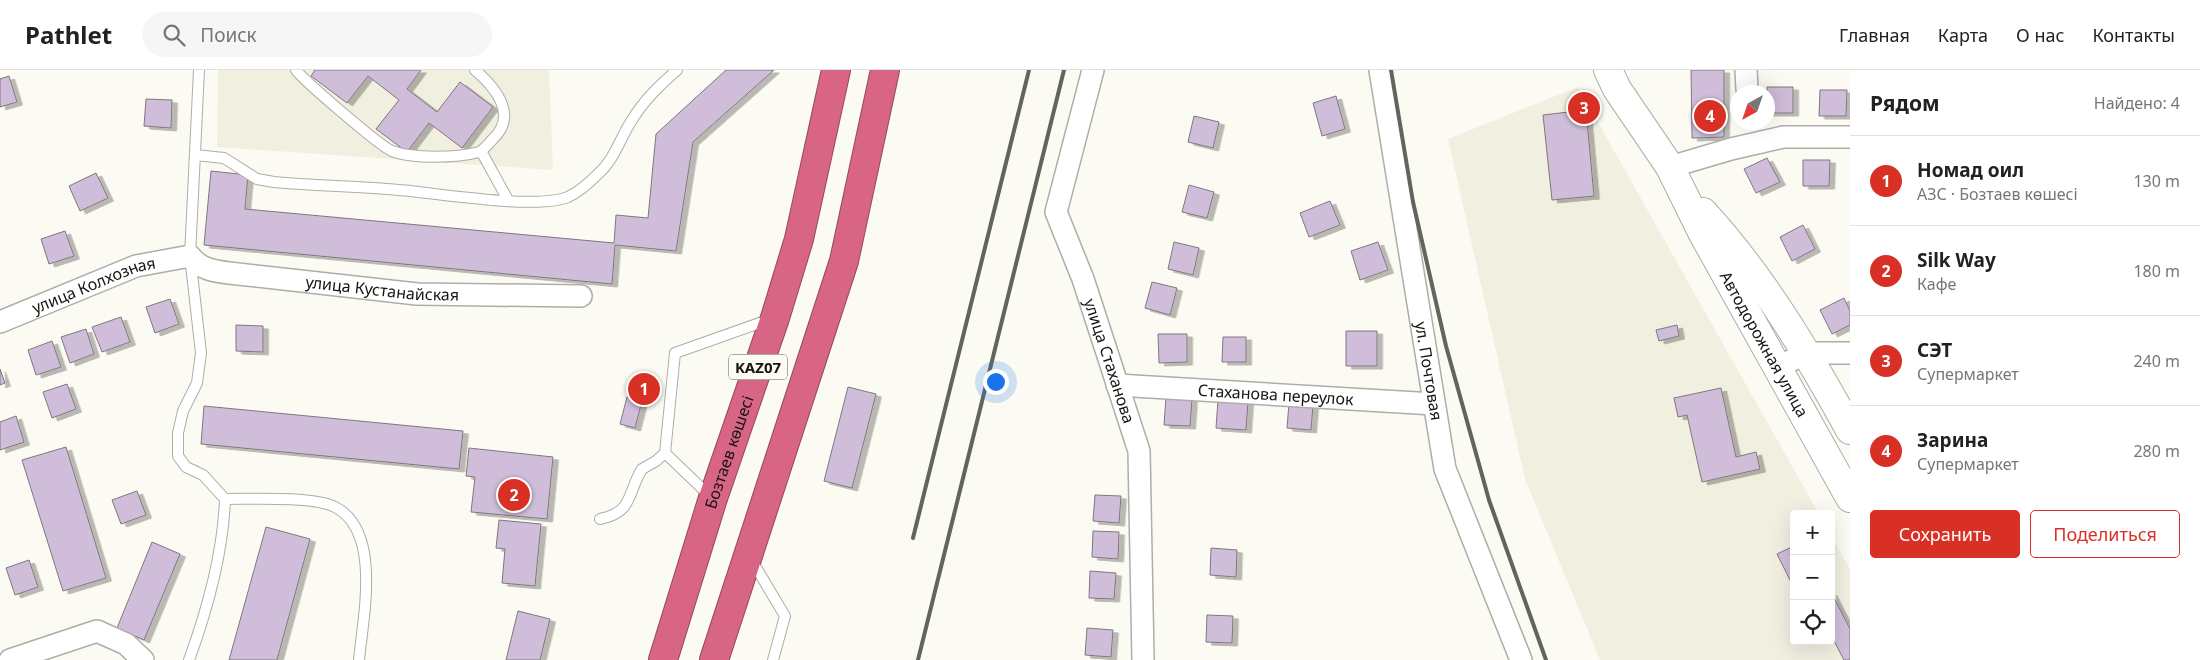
<!DOCTYPE html>
<html lang="ru">
<head>
<meta charset="utf-8">
<style>
	:root { --surface:#fff; --page:#f6f6f6; --text:#222; --muted:#767676; --line:#e0e0e0; --accent:#d93025 }
	body { margin:0; font-family:"Noto Sans",sans-serif; background:var(--page); color:var(--text) }
	.controls { position:absolute; right:15px; bottom:15px; display:grid; overflow:hidden; border-radius:5px; box-shadow:0 5px 20px #0002 }
	.controls button { width:45px; height:45px; display:grid; place-items:center; padding:0; border:0; border-bottom:1px solid var(--line); background:var(--surface); color:var(--text); font:25px sans-serif }
	.compass { position:absolute; left:1730px; top:15px; width:45px; height:45px; border-radius:50%; background:var(--surface); box-shadow:0 5px 20px #0002; rotate:220deg }
	.you { position:absolute; left:995px; top:311px; width:18px; height:18px; margin:-12px; border:4px solid #fff; border-radius:50%; background:#1a73e8; box-shadow:0 0 0 8px #1a73e833 }
	.badge { display:grid; place-items:center; width:32px; height:32px; border-radius:50%; background:var(--accent); color:#fff; font-size:16px; font-weight:700 }
	.pin { position:absolute; translate:-50% -50%; border:2px solid #fff; box-shadow:0 1px 5px #0006 }
	.list { margin:0; padding:0; list-style:none }
	h2 { display:flex; justify-content:space-between; align-items:center; height:65px; margin:0; padding:0 20px; font-size:21px }
	h2 small { font-size:16px; font-weight:400; color:var(--muted) }
	.list li { display:grid; grid-template-columns:32px 1fr auto; gap:15px; align-items:center; box-sizing:border-box; height:90px; padding:0 20px; border-top:1px solid var(--line) }
	.list b { display:block; font-size:19px; white-space:nowrap }
	.list p { margin:0; font-size:16px; white-space:nowrap; color:var(--muted) }
	.list em { font-size:16px; font-style:normal; color:var(--muted) }
	.actions { display:flex; gap:10px; padding:15px 20px }
	.actions a { flex:1; padding:11px 0; border:1px solid var(--accent); border-radius:5px; text-align:center; font-size:18px; color:var(--accent) }
	.actions .main { background:var(--accent); color:#fff }
	.icon { flex:none; width:28px; height:28px; fill:none; stroke:currentColor; stroke-width:2; stroke-linecap:round; stroke-linejoin:round }
	.map { position:relative; flex:none; width:1850px; height:590px; overflow:hidden }
	header { display:flex; align-items:center; gap:30px; box-sizing:border-box; height:70px; padding:0 25px; background:var(--surface); border-bottom:1px solid var(--line) }
	header strong { font-size:24px }
	nav { display:flex; gap:28px; margin-inline-start:auto; font-size:18px }
	.search { width:350px; height:45px; background:var(--page); display:flex; align-items:center; gap:12px; box-sizing:border-box; padding:0 18px; border-radius:28px; color:var(--muted); font-size:19px }
	main { display:flex }
	aside { flex:1; background:var(--surface) }
	.map>svg:first-child { display:block }
	.built { fill:#f1efe0 }
	.building { fill:#d0bdda; stroke:#7c787e; filter:url(#shadow) }
	.lines { fill:none; stroke-linecap:round; stroke-linejoin:round }
	.lane-casing { stroke:#aeada6; stroke-width:12 }
	.street-casing { stroke:#aeada6; stroke-width:24 }
	.secondary-casing { stroke:#aeada6; stroke-width:30 }
	.highway-casing { stroke:#94495d; stroke-width:30 }
	.lane { stroke:#fff; stroke-width:10 }
	.street { stroke:#fff; stroke-width:21 }
	.secondary { stroke:#fff; stroke-width:28 }
	.highway { stroke:#d86585; stroke-width:28 }
	.rail { stroke:#64645f; stroke-width:4 }
	.labels { text-anchor:middle; dominant-baseline:central; stroke-width:4; stroke-linejoin:round; paint-order:stroke }
	.shield { fill:#fcfbf3; stroke:#5a5a56; stroke-width:1 }
	.shield-label { font-size:15px; font-weight:bold; fill:#151512 }
	.street-label { font-size:16px; fill:#151512; stroke:#fcfbf3 }
</style>
</head>
<body>
<header>
<strong>Pathlet</strong>
<div class="search"><svg class="icon" aria-label="search" viewBox="0 0 24 24"><circle cx="10" cy="10" r="6"/><path d="M15 15l6 6"/></svg>Поиск</div>
<nav><a>Главная</a><a>Карта</a><a>О нас</a><a>Контакты</a></nav>
</header>
<main>
<div class="map">
<svg width="1850" height="590" viewBox="0 0 1850 590">
	<defs>
		<filter id="shadow"><feDropShadow dx="5.5" dy="3" stdDeviation="0" flood-color="#0004"/></filter>
	</defs>
	<rect width="100%" height="100%" fill="#fcfbf3"/>
	<path class="built" d="M 218,0 L 549,0 L 553,100 L 217,77 Z
		M 1578,17 L 1819,444 L 1794,444 L 1794,571 L 1831,571 L 1831,466 L 1850,499 L 1850,590 L 1600,590 L 1525,409 L 1448,69 Z"/>
	<path class="building" d="M 315,0 L 421,0 L 407,19 L 437,42 L 460,12 L 493,37 L 462,78 L 429,53 L 407,82 L 376,59 L 399,30 L 368,6 L 347,33 L 311,6 Z
		M 726,0 L 774,0 L 693,72 L 676,181 L 615,175 L 612,214 L 204,175 L 211,101 L 248,105 L 245,139 L 614,173 L 616,145 L 648,148 L 656,64 Z
		M 1691,0 L 1724,0 L 1724,67 L 1692,68 Z
		M 9,6 L 17,32 L 0,37 L 0,9 Z
		M 1767,17 L 1793,17 L 1793,43 L 1768,43 Z
		M 1820,20 L 1847,20 L 1846,46 L 1819,46 Z
		M 1336,26 L 1345,59 L 1322,66 L 1313,33 Z
		M 146,29 L 172,30 L 171,58 L 144,56 Z
		M 1586,40 L 1594,126 L 1552,130 L 1543,45 Z
		M 1194,46 L 1219,52 L 1213,78 L 1188,72 Z
		M 1767,88 L 1780,112 L 1756,123 L 1744,99 Z
		M 1803,90 L 1830,90 L 1829,116 L 1803,116 Z
		M 96,103 L 108,128 L 80,141 L 69,116 Z
		M 1189,115 L 1214,122 L 1207,148 L 1182,142 Z
		M 1330,131 L 1340,155 L 1309,167 L 1300,143 Z
		M 1803,155 L 1815,179 L 1792,191 L 1780,167 Z
		M 65,161 L 74,186 L 49,194 L 41,169 Z
		M 1174,172 L 1199,178 L 1193,205 L 1168,199 Z
		M 1378,172 L 1388,200 L 1360,210 L 1351,181 Z
		M 1152,212 L 1177,218 L 1170,245 L 1145,238 Z
		M 1844,228 L 1850,241 L 1850,255 L 1832,264 L 1820,240 Z
		M 170,229 L 179,254 L 155,263 L 146,237 Z
		M 121,247 L 130,272 L 102,282 L 92,257 Z
		M 236,255 L 263,256 L 263,282 L 236,281 Z
		M 1677,255 L 1679,266 L 1659,271 L 1656,260 Z
		M 86,259 L 94,284 L 70,293 L 61,267 Z
		M 1346,261 L 1377,261 L 1377,296 L 1346,296 Z
		M 1158,264 L 1187,264 L 1187,292 L 1159,293 Z
		M 1223,267 L 1246,267 L 1246,292 L 1222,292 Z
		M 52,271 L 61,297 L 36,305 L 28,280 Z
		M 0,299 L 5,313 L 0,315 Z
		M 67,314 L 76,339 L 52,348 L 43,322 Z
		M 848,317 L 876,324 L 852,418 L 824,411 Z
		M 1721,318 L 1736,387 L 1756,382 L 1760,399 L 1702,412 L 1687,345 L 1678,347 L 1674,328 Z
		M 627,327 L 642,331 L 635,358 L 620,354 Z
		M 1166,327 L 1192,329 L 1190,356 L 1164,355 Z
		M 1218,330 L 1248,332 L 1246,360 L 1216,358 Z
		M 1289,333 L 1313,335 L 1311,360 L 1287,358 Z
		M 204,336 L 463,361 L 459,399 L 201,374 Z
		M 16,346 L 24,372 L 0,380 L 0,352 Z
		M 66,377 L 106,508 L 63,521 L 22,390 Z
		M 469,378 L 553,387 L 547,449 L 471,442 L 475,407 L 466,406 Z
		M 137,421 L 146,445 L 121,454 L 112,430 Z
		M 1095,425 L 1121,426 L 1119,453 L 1093,451 Z
		M 499,450 L 541,454 L 535,516 L 502,513 L 505,479 L 496,478 Z
		M 266,457 L 310,469 L 277,590 L 229,590 Z
		M 1093,461 L 1119,462 L 1118,489 L 1092,487 Z
		M 152,472 L 180,484 L 144,570 L 117,558 Z
		M 1794,476 L 1794,518 L 1777,484 Z
		M 1211,478 L 1237,480 L 1236,507 L 1210,505 Z
		M 29,490 L 38,517 L 15,525 L 6,498 Z
		M 1090,501 L 1116,503 L 1114,529 L 1089,528 Z
		M 1831,522 L 1850,559 L 1850,590 L 1844,590 L 1831,565 Z
		M 518,541 L 550,549 L 540,590 L 506,590 Z
		M 1207,545 L 1233,546 L 1232,573 L 1206,572 Z
		M 1087,558 L 1113,560 L 1111,587 L 1085,585 Z"/>
	<g class="lines">
		<g class="lane-casing">
			<path id="lane" d="M 296,0 C 303,10 381,77 392,81 C 413,89 457,88 479,82 C 484,80 489,73 493,69 C 518,45 496,18 475,0
				M 481,81 L 508,130
				M 195,85 L 224,88 L 257,109 L 274,112 C 316,116 357,116 399,120 C 437,123 535,140 568,127 C 579,122 590,112 598,104 C 615,89 620,68 632,50 C 644,30 660,15 677,0
				M 712,428 L 665,383 L 675,283 L 771,249
				M 225,429 C 251,429 313,426 335,437 C 382,461 363,547 359,590
				M 600,449 C 634,442 627,423 642,399 L 656,391 L 665,383
				M 751,489 L 785,546 L 773,590
				M 189,590 C 208,538 223,484 225,429 L 203,405 L 186,397 L 178,386 L 178,363 L 183,341 L 197,313 L 201,283 L 190,186 L 199,0"/>
		</g>
		<g class="street-casing">
			<g id="street">
				<path id="s1" d="M 1093,0 L 1056,142 L 1083,209 L 1139,381 L 1143,590"/>
				<path id="s2" d="M 1380,0 L 1445,399 L 1521,590"/>
				<path d="M 1746,0 L 1747,19"/>
				<path d="M 1670,97 L 1731,79 L 1783,67 L 1850,67"/>
				<path id="s3" d="M 0,252 L 136,196 L 190,186 C 200,199 213,201 229,203 L 417,224 L 581,226"/>
				<path d="M 1777,297 L 1808,283 L 1850,283"/>
				<path id="s4" d="M 1117,315 L 1434,334"/>
				<path d="M 10,590 L 97,561 L 126,574 L 143,590"/>
			</g>
		</g>
		<g class="secondary-casing">
			<g id="secondary">
				<path id="s5" d="M 1608,0 L 1617,19 L 1670,97 L 1703,164 L 1850,428"/>
				<path d="M 1703,142 C 1763,207 1808,284 1850,360"/>
			</g>
		</g>
		<g class="highway-casing">
			<g id="highway">
				<path id="s6" d="M 663,590 L 713,428 L 775,248 L 799,169 L 836,0"/>
				<path d="M 714,590 L 844,191 L 885,0"/>
			</g>
		</g>
		<use href="#lane" class="lane"/>
		<use href="#street" class="street"/>
		<use href="#secondary" class="secondary"/>
		<use href="#highway" class="highway"/>
		<path class="rail" d="M 1391,0 L 1413,132 L 1446,276 L 1489,430 L 1546,590
			M 913,468 L 1029,0
			M 918,590 L 1064,0"/>
	</g>
	<g class="labels">
		<rect class="shield" x="729" y="284.5" width="58" height="25" rx="4"/>
		<g class="shield-label">
			<text x="758" y="297">KAZ07</text>
		</g>
		<g class="street-label">
			<text stroke="none"><textPath href="#s3" startOffset="101">улица Колхозная</textPath></text>
			<text stroke="none"><textPath href="#s3" startOffset="400">улица Кустанайская</textPath></text>
			<text stroke="none"><textPath href="#s5" startOffset="316">Автодорожная улица</textPath></text>
			<text stroke="none"><textPath href="#s1" startOffset="305">улица Стаханова</textPath></text>
			<text stroke="none"><textPath href="#s2" startOffset="305">ул. Почтовая</textPath></text>
			<text stroke="none"><textPath href="#s4" startOffset="159">Стаханова переулок</textPath></text>
			<text stroke="none"><textPath href="#s6" startOffset="218">Бозтаев көшесі</textPath></text>
		</g>
	</g>
</svg>
<div class="controls">
<button>+</button>
<button>−</button>
<button><svg class="icon" aria-label="locate" viewBox="0 0 24 24"><circle cx="12" cy="12" r="6"/><path d="M12 2v4M12 18v4M2 12h4M18 12h4"/></svg></button>
</div>
<svg class="compass" viewBox="-18 -18 36 36"><path d="M0-13l5 13h-10z" fill="#e53935"/><path d="M0 13l5-13h-10z" fill="#767676"/></svg>
<div class="you"></div>
<div class="pin badge" style="left:644px;top:319px">1</div>
<div class="pin badge" style="left:514px;top:425px">2</div>
<div class="pin badge" style="left:1584px;top:38px">3</div>
<div class="pin badge" style="left:1710px;top:46px">4</div>
</div>
<aside>
<h2>Рядом<small>Найдено: 4</small></h2>
<ul class="list">
<li><span class="badge">1</span><div><b>Номад оил</b><p>АЗС · Бозтаев көшесі</p></div><em>130 m</em></li>
<li><span class="badge">2</span><div><b>Silk Way</b><p>Кафе</p></div><em>180 m</em></li>
<li><span class="badge">3</span><div><b>СЭТ</b><p>Супермаркет</p></div><em>240 m</em></li>
<li><span class="badge">4</span><div><b>Зарина</b><p>Супермаркет</p></div><em>280 m</em></li>
</ul>
<div class="actions"><a class="main">Сохранить</a><a>Поделиться</a></div>
</aside>
</main>
</body>
</html>
